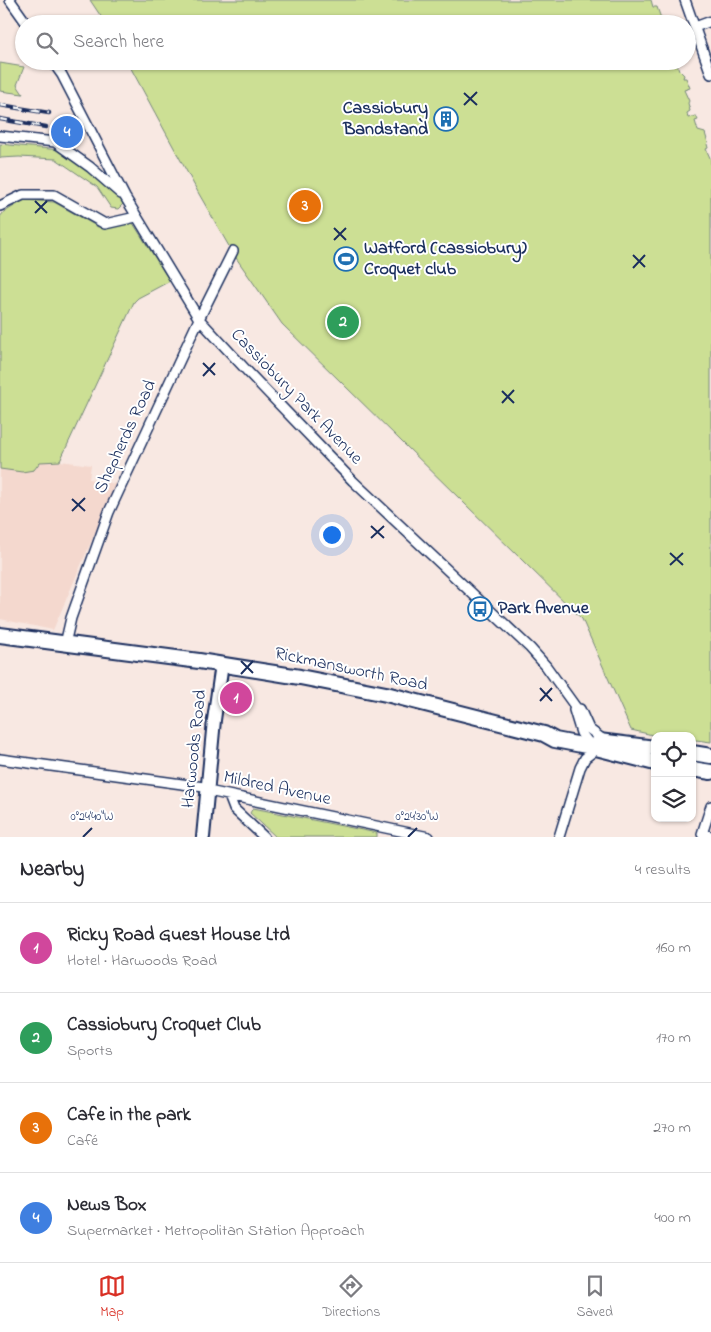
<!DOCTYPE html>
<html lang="en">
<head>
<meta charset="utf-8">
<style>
	:root { --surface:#fff; --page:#f2f2f3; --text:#2b2b33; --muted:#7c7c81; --line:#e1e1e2; --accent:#d93025 }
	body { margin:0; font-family:"Indie Flower",sans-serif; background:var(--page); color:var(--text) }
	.controls { position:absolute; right:15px; bottom:15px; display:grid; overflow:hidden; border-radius:10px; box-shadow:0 1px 4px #0004 }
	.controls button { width:45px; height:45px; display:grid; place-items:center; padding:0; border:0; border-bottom:1px solid var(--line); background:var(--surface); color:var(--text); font:25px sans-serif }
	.you { position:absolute; left:331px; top:534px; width:18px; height:18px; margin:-12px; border:4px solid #fff; border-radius:50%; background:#1a73e8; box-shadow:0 0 0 8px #1a73e833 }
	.badge { display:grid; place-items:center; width:32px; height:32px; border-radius:50%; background:var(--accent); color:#fff; font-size:16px; font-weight:700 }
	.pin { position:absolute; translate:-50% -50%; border:2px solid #fff; box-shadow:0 1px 5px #0006 }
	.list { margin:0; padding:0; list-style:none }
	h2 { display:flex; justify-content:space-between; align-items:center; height:65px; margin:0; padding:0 20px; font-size:21px }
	h2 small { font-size:16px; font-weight:400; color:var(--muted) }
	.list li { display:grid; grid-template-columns:32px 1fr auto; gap:15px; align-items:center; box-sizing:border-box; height:90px; padding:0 20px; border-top:1px solid var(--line) }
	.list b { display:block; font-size:19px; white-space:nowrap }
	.list p { margin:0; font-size:16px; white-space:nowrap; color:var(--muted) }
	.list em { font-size:16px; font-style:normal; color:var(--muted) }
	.icon { flex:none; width:28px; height:28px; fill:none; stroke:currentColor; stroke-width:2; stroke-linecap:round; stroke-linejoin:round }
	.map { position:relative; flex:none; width:711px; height:837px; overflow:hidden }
	.search { position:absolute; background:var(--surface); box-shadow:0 1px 4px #0004; left:15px; right:15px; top:15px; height:55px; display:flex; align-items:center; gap:12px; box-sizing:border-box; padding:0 18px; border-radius:28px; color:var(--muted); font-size:19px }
	.sheet { height:425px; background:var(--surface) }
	nav { display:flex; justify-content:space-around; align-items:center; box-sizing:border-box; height:70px; border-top:1px solid var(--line); background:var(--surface); font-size:14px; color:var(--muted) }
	nav a { display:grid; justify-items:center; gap:2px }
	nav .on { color:var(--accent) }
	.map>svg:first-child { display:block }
	.built { fill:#f4d8ce }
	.green { fill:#ccdf94; stroke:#748779 }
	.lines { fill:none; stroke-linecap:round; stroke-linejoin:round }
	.street-casing { stroke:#1b2f5e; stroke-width:12 }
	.secondary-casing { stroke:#1b2f5e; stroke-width:16 }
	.primary-casing { stroke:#1b2f5e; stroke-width:18 }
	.street { stroke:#fff; stroke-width:9 }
	.secondary { stroke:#fff; stroke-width:12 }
	.primary { stroke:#fff; stroke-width:14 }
	.rail-casing { stroke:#1b2f5e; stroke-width:4.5 }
	.rail { stroke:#fff; stroke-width:2.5; stroke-dasharray:8; stroke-linecap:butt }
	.ticks { fill:none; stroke:#1b2f5e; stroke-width:2 }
	.labels { text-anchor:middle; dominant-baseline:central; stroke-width:4; stroke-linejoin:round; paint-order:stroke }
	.poi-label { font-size:18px; font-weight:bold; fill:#1b2f5e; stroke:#fff; text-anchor:start }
	.street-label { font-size:18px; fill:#1b2f5e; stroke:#fff }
	.ticks-label { font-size:12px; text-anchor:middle; fill:#1b2f5e; stroke:#fff; stroke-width:4; stroke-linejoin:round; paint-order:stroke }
</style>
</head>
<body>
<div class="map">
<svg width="711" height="837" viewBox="0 0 711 837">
	<rect width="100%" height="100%" fill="#f8e8e2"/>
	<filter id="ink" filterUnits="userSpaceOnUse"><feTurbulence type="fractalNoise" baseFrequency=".02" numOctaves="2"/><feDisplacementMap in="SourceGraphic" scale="10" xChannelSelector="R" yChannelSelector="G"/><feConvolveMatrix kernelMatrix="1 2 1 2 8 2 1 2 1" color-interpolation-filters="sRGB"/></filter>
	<g filter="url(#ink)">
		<path class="built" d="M 24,200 L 54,202 L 98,227 L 127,219 L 170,281 L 138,298 L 134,302 L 60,461 L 91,465 L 89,479 L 116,484 L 53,630 L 0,619 L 0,217 L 3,213 Z"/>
		<path class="green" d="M 90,0 L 651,0 L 653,7 L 657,7 L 663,24 L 106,24 Z
			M 127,61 L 676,61 L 679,70 L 684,75 L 683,78 L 686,78 L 690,88 L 684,90 L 689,101 L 688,103 L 690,111 L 687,113 L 688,118 L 696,116 L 698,120 L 695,121 L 698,131 L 705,133 L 708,143 L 707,144 L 708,148 L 706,149 L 711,160 L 711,742 L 696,740 L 692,743 L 692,736 L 657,736 L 631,730 L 582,619 L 282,324 L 234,255 L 199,194 Z
			M 0,63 L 24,67 L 17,85 L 23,94 L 0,91 Z
			M 0,144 L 60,150 L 122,195 L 124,203 L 118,209 L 111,208 L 97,187 L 56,159 L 19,157 L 0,158 Z
			M 24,200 L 54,202 L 98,227 L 131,220 L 170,281 L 138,298 L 134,302 L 60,461 L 40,462 L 34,470 L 22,472 L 0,469 L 0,217 L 3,213 Z
			M 253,808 L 377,833 L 377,837 L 276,837 L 250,813 Z"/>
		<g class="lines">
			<g class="street-casing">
				<path id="street" d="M 10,0 L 27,24
					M 685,0 L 711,74
					M 695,27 L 711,21
					M 52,61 L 62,75 L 125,197 L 199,319 L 249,373 L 353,481 L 530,648 L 546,666 L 577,709 L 580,709 L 589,729 L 605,741
					M 0,136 L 55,142 L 90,167 L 121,194
					M 0,206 L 23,195 L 54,195 L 105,224 L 136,217
					M 65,644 L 71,618 L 109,512 L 199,319 L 233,251
					M 577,709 L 574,710 L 581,733 L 592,747
					M 0,759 L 204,787 L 213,792 L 429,837
					M 229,796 L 234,809 L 264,837
					M 711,806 L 702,834 L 711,836
					M 559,837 L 580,768 L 585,758 L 598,748"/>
			</g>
			<g class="secondary-casing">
				<path id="secondary" d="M 203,837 L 214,720 L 222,664"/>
			</g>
			<g class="primary-casing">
				<path id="primary" d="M 0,635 L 199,661 L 300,677 L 386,694 L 544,734 L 555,740 L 592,747 L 655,763
					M 599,741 L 655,748
					M 692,753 L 711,756
					M 692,769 L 711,772"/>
			</g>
			<use href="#street" class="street"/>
			<use href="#secondary" class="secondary"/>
			<use href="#primary" class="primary"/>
			<g class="rail-casing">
				<path id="rail" d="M 0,105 L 49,113
					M 0,119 L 46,127"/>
			</g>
			<use href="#rail" class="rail"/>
		</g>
	</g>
	<path class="ticks" d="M 464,93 L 477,105M 464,105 L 477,92M 35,201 L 47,213M 35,213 L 47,201M 334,228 L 346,240M 334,240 L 346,228M 633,255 L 645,267M 633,268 L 645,255M 203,363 L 215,375M 203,376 L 215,363M 502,391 L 514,403M 502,403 L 514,390M 72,499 L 85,511M 72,511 L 85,498M 371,526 L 384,538M 371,538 L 384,526M 670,553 L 683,565M 670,565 L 683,553M 241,661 L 253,673M 241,674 L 253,661M 540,688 L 552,701M 540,701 L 552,688M 83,837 L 92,828M 408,837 L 417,828"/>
	<defs>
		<g id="building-ring" transform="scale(1.25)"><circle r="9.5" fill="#fff" stroke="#1f6fb2" stroke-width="1.5"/><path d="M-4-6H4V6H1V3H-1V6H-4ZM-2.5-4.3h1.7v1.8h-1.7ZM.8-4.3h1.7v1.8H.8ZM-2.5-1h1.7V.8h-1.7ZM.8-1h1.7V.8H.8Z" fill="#1f6fb2"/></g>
		<g id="stadium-ring" transform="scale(1.25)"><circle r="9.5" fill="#fff" stroke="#1f6fb2" stroke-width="1.5"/><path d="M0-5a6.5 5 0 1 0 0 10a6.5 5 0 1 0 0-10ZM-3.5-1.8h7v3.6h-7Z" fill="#1f6fb2"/></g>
		<g id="bus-ring" transform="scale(1.25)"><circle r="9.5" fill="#fff" stroke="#1f6fb2" stroke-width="1.5"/><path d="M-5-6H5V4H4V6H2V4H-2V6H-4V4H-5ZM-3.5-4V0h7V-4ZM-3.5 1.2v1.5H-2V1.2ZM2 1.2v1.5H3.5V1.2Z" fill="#1f6fb2"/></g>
	</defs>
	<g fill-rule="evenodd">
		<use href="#building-ring" x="446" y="119"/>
		<use href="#stadium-ring" x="346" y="259"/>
		<use href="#bus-ring" x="480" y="609"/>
	</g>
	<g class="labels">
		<g class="poi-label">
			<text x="428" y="109" text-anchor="end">Cassiobury<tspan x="428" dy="21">Bandstand</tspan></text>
			<text x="364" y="249">Watford (cassiobury)<tspan x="364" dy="21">Croquet club</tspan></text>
			<text x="498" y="609">Park Avenue</text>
		</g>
		<g class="street-label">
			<text transform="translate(296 397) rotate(46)">Cassiobury Park Avenue</text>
			<text transform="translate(126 437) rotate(-65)">Shepherds Road</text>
			<text transform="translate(351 670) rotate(12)">Rickmansworth Road</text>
			<text transform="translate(195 749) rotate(-84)">Harwoods Road</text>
			<text transform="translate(277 789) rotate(12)">Mildred Avenue</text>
		</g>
	</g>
	<g class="ticks-label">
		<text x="92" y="820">0°24'40"W</text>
		<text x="417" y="820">0°24'30"W</text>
	</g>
</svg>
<div class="controls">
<button><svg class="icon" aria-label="locate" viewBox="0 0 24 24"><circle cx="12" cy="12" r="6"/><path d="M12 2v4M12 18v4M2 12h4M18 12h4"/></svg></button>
<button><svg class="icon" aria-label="layers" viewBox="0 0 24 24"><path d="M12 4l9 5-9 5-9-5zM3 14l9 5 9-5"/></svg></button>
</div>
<div class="you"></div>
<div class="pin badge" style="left:236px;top:698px;background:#d1479c">1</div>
<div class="pin badge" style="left:343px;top:322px;background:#2e9e5b">2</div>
<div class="pin badge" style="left:305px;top:206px;background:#e8710a">3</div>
<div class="pin badge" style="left:67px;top:132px;background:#3f7fe0">4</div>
<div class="search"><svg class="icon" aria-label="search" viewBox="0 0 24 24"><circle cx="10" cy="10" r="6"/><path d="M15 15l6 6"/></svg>Search here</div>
</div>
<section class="sheet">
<h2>Nearby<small>4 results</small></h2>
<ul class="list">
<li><span class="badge" style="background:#d1479c">1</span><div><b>Ricky Road Guest House Ltd</b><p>Hotel · Harwoods Road</p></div><em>160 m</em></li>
<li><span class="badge" style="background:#2e9e5b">2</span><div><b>Cassiobury Croquet Club</b><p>Sports</p></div><em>170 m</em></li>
<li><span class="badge" style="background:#e8710a">3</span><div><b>Cafe in the park</b><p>Café</p></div><em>270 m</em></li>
<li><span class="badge" style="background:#3f7fe0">4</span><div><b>News Box</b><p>Supermarket · Metropolitan Station Approach</p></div><em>400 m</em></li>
</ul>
</section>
<nav>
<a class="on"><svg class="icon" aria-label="map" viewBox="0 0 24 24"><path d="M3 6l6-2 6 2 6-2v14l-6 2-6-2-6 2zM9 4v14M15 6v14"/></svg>Map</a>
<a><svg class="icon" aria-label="directions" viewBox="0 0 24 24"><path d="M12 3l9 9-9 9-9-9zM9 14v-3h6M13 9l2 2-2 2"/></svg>Directions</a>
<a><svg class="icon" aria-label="saved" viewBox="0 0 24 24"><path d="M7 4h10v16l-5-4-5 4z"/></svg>Saved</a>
</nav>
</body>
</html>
